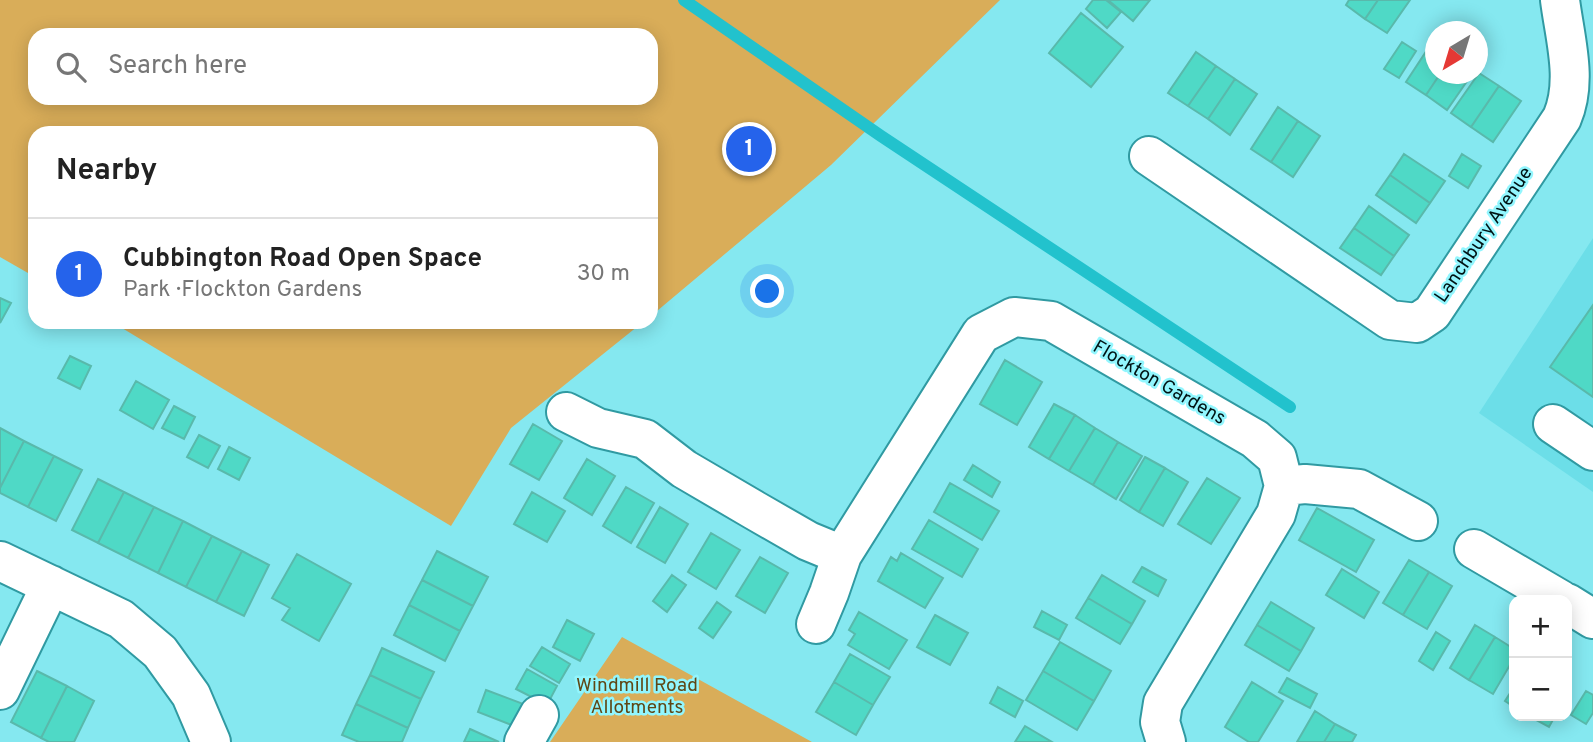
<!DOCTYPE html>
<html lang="en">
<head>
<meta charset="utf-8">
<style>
	:root { --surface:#fff; --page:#f2f2f2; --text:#222; --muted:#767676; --line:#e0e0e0; --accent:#2563eb }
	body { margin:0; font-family:Overpass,sans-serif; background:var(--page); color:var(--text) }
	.controls { position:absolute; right:21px; bottom:21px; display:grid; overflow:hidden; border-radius:14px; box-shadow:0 4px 18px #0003 }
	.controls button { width:63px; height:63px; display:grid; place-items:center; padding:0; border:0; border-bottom:2px solid var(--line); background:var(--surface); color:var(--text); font:35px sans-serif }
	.compass { position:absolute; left:1425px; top:21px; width:63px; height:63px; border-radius:50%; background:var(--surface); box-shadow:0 4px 18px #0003; rotate:218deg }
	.you { position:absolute; left:768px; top:292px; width:24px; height:24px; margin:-18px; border:5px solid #fff; border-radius:50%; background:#1a73e8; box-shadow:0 0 0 10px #1a73e833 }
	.badge { display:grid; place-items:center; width:46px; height:46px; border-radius:50%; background:var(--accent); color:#fff; font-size:23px; font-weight:700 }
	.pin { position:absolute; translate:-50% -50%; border:4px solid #fff; box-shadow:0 2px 7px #0006 }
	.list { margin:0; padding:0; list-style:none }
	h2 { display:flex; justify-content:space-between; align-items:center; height:91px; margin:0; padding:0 28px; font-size:30px }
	h2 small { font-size:23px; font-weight:400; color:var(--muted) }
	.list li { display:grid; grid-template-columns:46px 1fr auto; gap:21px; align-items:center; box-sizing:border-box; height:112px; padding:0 28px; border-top:2px solid var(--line) }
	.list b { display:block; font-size:26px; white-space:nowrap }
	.list p { margin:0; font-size:23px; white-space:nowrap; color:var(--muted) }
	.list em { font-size:23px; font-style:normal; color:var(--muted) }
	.icon { flex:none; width:38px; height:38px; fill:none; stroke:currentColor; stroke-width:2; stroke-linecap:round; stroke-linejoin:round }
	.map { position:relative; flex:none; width:1593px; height:742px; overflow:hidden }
	.search { position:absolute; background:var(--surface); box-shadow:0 4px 18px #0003; left:28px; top:28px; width:630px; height:77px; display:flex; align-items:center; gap:18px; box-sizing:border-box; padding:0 24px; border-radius:21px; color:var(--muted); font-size:26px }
	.panel { position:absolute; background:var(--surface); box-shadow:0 4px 18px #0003; left:28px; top:126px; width:630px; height:203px; border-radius:21px }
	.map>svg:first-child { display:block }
	.built { fill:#6cdee8 }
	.green { fill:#d9ad59; fill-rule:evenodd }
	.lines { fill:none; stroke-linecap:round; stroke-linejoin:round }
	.stream { stroke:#22c2cd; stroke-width:12 }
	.building { fill:#4fd9c6; stroke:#59b9ab; stroke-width:2 }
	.minor-casing { stroke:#309aa2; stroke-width:42 }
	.minor { stroke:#fff; stroke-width:38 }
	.labels { text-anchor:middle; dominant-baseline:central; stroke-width:5; stroke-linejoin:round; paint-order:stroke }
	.street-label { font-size:19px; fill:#001314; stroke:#92f6fe }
	.park-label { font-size:19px; fill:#5f4715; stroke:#92f6fe }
</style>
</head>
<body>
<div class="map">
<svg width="1593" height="742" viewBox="0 0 1593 742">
	<rect width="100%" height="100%" fill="#85e8f0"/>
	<path class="built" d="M 1593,238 L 1593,492 L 1479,413 Z"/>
	<path class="green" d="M 0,0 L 1000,0 L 831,165 L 651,316 L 651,133 L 35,133 L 35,277 L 0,257 ZM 35,35 L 651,35 L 651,98 L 35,98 Z
		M 112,322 L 643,322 L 511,428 L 451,526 Z
		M 622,637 L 812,742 L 550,742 Z"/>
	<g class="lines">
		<path class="stream" d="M 684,0 L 881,136 L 1290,407"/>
	</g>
	<path class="building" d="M 1093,0 L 1106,0 L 1121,12 L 1107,28 L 1086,9 Z
		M 1108,0 L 1150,0 L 1133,21 Z
		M 1349,0 L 1378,0 L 1365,19 L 1346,5 Z
		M 1378,0 L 1410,0 L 1387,33 L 1365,19 Z
		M 1081,13 L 1123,47 L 1091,87 L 1049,53 Z
		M 1433,41 L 1436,43 L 1436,74 L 1440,74 L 1426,95 L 1406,82 Z
		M 1402,42 L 1416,51 L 1399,78 L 1384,69 Z
		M 1196,52 L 1216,66 L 1188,106 L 1168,93 Z
		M 1216,66 L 1235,79 L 1208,119 L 1188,106 Z
		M 1479,73 L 1499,86 L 1471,127 L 1451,113 Z
		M 1440,74 L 1472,74 L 1447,110 L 1426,95 Z
		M 1235,79 L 1257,94 L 1230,135 L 1208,119 Z
		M 1499,86 L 1521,101 L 1493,142 L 1471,127 Z
		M 1278,107 L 1298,121 L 1271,162 L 1251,149 Z
		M 1298,121 L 1320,136 L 1293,177 L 1271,162 Z
		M 1404,154 L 1445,181 L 1430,203 L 1390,175 Z
		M 1462,154 L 1481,166 L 1468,188 L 1449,176 Z
		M 1390,175 L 1430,203 L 1416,223 L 1376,195 Z
		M 1369,206 L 1409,235 L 1394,256 L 1354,228 Z
		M 1354,228 L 1394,256 L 1381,275 L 1340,248 Z
		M 0,298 L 11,303 L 0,323 Z
		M 1593,305 L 1593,397 L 1550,367 Z
		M 70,356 L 91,366 L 80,389 L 58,378 Z
		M 1005,360 L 1042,382 L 1017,425 L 980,404 Z
		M 136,381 L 169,400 L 153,429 L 120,410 Z
		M 1054,404 L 1075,415 L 1049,459 L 1029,447 Z
		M 174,406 L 195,417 L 184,439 L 162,428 Z
		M 1075,415 L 1095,428 L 1069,471 L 1049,459 Z
		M 533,424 L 562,441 L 539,480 L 510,464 Z
		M 0,428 L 24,441 L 0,488 Z
		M 1095,428 L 1118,442 L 1093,485 L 1069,471 Z
		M 199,435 L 220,446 L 208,468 L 187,457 Z
		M 24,441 L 54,456 L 28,507 L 0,493 L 0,488 Z
		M 1118,442 L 1142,456 L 1116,499 L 1093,485 Z
		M 229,447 L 250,458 L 239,480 L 218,469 Z
		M 54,456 L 82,470 L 56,521 L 28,507 Z
		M 1145,457 L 1165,468 L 1139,512 L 1120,500 Z
		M 587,459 L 615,476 L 592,515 L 564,498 Z
		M 973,465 L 1000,482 L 992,497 L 964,480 Z
		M 1165,468 L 1188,482 L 1163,526 L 1139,512 Z
		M 1207,478 L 1240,498 L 1211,544 L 1178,524 Z
		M 98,479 L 124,492 L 98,543 L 72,530 Z
		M 950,483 L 999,511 L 982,540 L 934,512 Z
		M 626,487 L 654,503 L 631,543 L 603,526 Z
		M 124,492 L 154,507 L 128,558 L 98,543 Z
		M 532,492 L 565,511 L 547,542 L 514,524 Z
		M 154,507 L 183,521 L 158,573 L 128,558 Z
		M 660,507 L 688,524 L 665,563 L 637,547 Z
		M 1317,508 L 1374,540 L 1356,572 L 1299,540 Z
		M 929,520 L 978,549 L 962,577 L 912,549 Z
		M 183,521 L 212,536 L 186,587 L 158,573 Z
		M 711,533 L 740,550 L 716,589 L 688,572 Z
		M 212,536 L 242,551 L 216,602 L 186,587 Z
		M 242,551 L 269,565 L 244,616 L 216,602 Z
		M 437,551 L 488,577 L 473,606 L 422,580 Z
		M 901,553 L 943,578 L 925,608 L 878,581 L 891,557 L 897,561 Z
		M 297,554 L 351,584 L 319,641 L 282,620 L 290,608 L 272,598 Z
		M 760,557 L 788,573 L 765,613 L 736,596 Z
		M 1409,560 L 1429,572 L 1403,615 L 1383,603 Z
		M 1142,567 L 1166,580 L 1158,596 L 1133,582 Z
		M 1342,569 L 1379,592 L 1364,618 L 1326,595 Z
		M 1429,572 L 1452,586 L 1427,629 L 1403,615 Z
		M 672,575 L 686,585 L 667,612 L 653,601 Z
		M 1102,575 L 1145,601 L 1132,624 L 1088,598 Z
		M 422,580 L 473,606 L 460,631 L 409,605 Z
		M 1088,598 L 1132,624 L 1120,644 L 1076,618 Z
		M 717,602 L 731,612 L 713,638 L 699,628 Z
		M 1271,602 L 1314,628 L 1301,651 L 1257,625 Z
		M 409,605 L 460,631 L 445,661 L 394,635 Z
		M 1042,611 L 1067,625 L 1059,640 L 1034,627 Z
		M 859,612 L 907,640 L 889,669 L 848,645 L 855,634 L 849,630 Z
		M 935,615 L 968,633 L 950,665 L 917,647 Z
		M 567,620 L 594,634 L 580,661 L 553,647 Z
		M 1257,625 L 1301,651 L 1289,671 L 1245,645 Z
		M 1475,625 L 1495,637 L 1469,680 L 1450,668 Z
		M 1436,632 L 1450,641 L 1433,670 L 1419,661 Z
		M 1495,637 L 1514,649 L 1514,658 L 1493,694 L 1469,680 Z
		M 1060,642 L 1111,671 L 1094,701 L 1043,671 Z
		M 542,647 L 570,664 L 559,683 L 530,666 Z
		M 382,648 L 434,672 L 421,699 L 370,675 Z
		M 850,654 L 890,677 L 873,705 L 834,682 Z
		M 527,669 L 557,686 L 547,705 L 516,689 Z
		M 37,671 L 67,686 L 41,738 L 11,722 Z
		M 1043,671 L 1094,701 L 1077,730 L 1026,700 Z
		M 370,675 L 421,699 L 408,728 L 356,704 Z
		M 1287,678 L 1317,694 L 1310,708 L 1279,692 Z
		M 834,682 L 873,705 L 856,735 L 816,712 Z
		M 1252,682 L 1283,701 L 1258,742 L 1249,742 L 1225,727 Z
		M 67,686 L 94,701 L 74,742 L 49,742 L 41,738 Z
		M 998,687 L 1023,701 L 1015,717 L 990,703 Z
		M 1514,687 L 1514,707 L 1505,701 Z
		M 486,690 L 526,705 L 517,727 L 478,712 Z
		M 1586,691 L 1593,695 L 1593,713 L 1586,724 L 1571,715 Z
		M 356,704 L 408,728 L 402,742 L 359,742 L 342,735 Z
		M 1315,711 L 1335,724 L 1324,742 L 1297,742 Z
		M 1529,716 L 1555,716 L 1549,727 Z
		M 1335,724 L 1356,735 L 1352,742 L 1324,742 Z
		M 1025,726 L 1052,742 L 1015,742 Z
		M 470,729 L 499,742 L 464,742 Z"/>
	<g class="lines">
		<g class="minor-casing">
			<path id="minor" d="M 1149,156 L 1390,320 L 1417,323 L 1432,313 L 1562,118 C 1578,81 1565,39 1560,0
				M 566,412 L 598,428 L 645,439 L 684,469 L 754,510 L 808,541 L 842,555
				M 1553,424 L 1593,451
				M 1284,486 L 1305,484 L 1359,489 L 1418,521
				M 1474,549 L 1561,600
				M 0,561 L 121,619 L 160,652 L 191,695 L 211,742
				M 1567,603 L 1593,619
				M 816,624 L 829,593 L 842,555 L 981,334 L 1014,317 L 1051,321 L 1255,439 L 1277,458 L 1284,486 L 1276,514 L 1163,703 L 1160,722 L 1166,742
				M 0,690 L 51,585
				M 524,742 L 539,715"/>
		</g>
		<use href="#minor" class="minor"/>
	</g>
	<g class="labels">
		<g class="street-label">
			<text transform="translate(1484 235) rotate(-56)">Lanchbury Avenue</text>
			<text transform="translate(1159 383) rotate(30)">Flockton Gardens</text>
		</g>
		<g class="park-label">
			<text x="637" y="686">Windmill Road<tspan x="637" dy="22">Allotments</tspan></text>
		</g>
	</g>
</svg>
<div class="controls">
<button>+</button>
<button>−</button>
</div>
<svg class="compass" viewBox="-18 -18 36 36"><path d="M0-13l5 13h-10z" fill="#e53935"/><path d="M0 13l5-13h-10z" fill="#767676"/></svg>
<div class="you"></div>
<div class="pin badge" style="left:749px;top:149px">1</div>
<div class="search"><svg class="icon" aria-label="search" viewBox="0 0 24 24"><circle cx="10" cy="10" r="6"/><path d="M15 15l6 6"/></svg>Search here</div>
<section class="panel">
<h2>Nearby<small></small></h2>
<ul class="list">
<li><span class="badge">1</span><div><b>Cubbington Road Open Space</b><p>Park · Flockton Gardens</p></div><em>30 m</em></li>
</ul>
</section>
</div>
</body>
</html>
